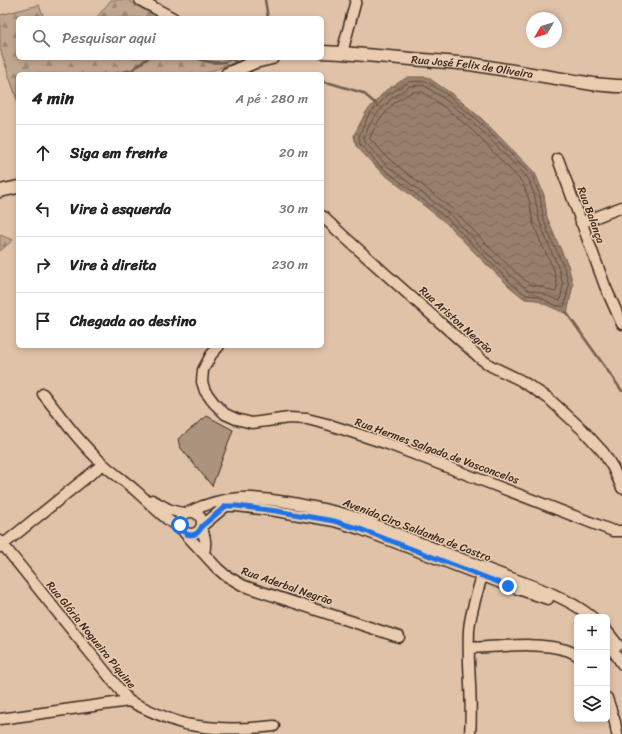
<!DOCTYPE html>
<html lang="pt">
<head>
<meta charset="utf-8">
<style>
	:root { --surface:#fff; --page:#f2f2f2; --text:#202124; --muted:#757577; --line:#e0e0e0 }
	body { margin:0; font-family:Sriracha,sans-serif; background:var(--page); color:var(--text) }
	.controls { position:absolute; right:12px; bottom:12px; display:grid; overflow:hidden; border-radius:6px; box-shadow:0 2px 6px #0003 }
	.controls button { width:36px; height:36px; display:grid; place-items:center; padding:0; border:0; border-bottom:1px solid var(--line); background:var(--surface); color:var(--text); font:20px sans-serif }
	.compass { position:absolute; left:526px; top:12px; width:36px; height:36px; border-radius:50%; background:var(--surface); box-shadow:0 2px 6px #0003; rotate:232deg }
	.stop { position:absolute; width:12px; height:12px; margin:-9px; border:3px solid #1a73e8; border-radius:50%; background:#fff }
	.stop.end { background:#1a73e8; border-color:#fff; box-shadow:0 1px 4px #0008 }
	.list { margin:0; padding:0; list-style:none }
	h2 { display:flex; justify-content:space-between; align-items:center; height:52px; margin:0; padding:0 16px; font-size:17px }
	h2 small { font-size:13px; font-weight:400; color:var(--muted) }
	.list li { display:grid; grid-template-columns:26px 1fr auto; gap:12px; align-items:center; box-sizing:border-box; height:56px; padding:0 16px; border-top:1px solid var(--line) }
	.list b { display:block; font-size:15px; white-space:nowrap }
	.list em { font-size:13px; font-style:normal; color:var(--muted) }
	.icon { flex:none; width:22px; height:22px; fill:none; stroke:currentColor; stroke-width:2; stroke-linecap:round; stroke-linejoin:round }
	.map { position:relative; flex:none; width:622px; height:734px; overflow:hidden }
	.search { position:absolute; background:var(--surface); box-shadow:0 2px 6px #0003; left:16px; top:16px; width:308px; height:44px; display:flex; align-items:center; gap:10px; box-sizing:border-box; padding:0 14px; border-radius:6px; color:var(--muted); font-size:15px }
	.panel { position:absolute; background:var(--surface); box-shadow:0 2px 6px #0003; left:16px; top:72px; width:308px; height:276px; border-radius:6px }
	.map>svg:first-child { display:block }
	.forest { fill:url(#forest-firs); stroke:#7e6856 }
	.water { fill:url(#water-waves); stroke:#735e4d }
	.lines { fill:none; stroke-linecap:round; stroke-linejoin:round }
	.shore { stroke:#604c3d; stroke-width:1 }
	.stream { stroke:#735e4d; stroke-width:2.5 }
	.building { fill:#ac937e; stroke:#3b2a1e }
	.minor-casing { stroke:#3b2a1e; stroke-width:13 }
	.major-casing { stroke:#3b2a1e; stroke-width:15 }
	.minor { stroke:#eaccb1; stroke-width:10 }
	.major { stroke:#eaccb1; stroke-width:12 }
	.route { stroke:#1a73e8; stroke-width:5 }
	.labels { text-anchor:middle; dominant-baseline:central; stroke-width:3; stroke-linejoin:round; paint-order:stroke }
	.street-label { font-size:11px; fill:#3b2a1e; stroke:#eaccb1 }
</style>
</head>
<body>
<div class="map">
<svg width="622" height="734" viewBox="0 0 622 734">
	<defs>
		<pattern id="forest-firs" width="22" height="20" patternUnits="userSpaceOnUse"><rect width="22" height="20" fill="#c1a68f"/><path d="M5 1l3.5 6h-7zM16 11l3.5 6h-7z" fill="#9e8774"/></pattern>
		<pattern id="water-waves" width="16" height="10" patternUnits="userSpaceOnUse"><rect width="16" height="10" fill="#98806c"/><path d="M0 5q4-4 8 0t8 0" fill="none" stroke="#7d6958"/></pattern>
	</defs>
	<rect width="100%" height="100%" fill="#e0c2a8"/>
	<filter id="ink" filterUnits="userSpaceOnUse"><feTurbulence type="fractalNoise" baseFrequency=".025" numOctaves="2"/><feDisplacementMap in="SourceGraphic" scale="8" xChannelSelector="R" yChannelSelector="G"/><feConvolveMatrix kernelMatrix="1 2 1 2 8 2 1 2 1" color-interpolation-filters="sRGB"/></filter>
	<g filter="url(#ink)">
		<path class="forest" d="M 111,0 L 128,0 L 157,18 L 96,18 Z
			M 39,5 L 44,18 L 18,18 L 18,58 L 238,58 L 242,60 L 203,74 L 18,74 L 18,103 L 0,49 L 0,15 Z
			M 0,235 L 13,240 L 0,251 Z"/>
		<path class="water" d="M 408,77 L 427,77 L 452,94 L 481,118 L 535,173 L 544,195 L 547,217 L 555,237 L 568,265 L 573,285 L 567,314 L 553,308 L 536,300 L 525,299 L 511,288 L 479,257 L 446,223 L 379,170 L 356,146 L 354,135 L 366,112 L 386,90 Z"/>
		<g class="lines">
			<path class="shore" d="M 426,81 L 450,97 L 478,121 L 532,175 L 540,196 L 543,218 L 551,239 L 564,267 L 569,285 L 564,307 L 555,305 L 537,296 L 526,295 L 513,285 L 482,254 L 449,220 L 381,167 L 360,144 L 359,136 L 369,114 L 389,94 L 409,82 Z
				M 425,86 L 447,101 L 475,124 L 528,178 L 535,197 L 539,220 L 547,241 L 559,269 L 563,285 L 560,301 L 557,300 L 539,292 L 528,290 L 517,281 L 485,251 L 452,216 L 385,164 L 365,142 L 364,136 L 374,117 L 392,98 L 410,86 Z
				M 423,92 L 443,106 L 471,129 L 522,182 L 529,199 L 533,222 L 541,243 L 554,270 L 557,285 L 556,292 L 554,292 L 540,286 L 531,285 L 521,277 L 489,247 L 456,212 L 389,159 L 370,139 L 370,137 L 379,120 L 395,102 L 412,92 Z"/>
			<path class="stream" d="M 265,0 L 268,18
				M 197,58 C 208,63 222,65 233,58
				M 232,59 L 236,62
				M 250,72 L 253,74
				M 113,74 L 123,72 L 132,70 L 148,58
				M 322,82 L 330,83 L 363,93 L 376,104
				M 566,312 L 622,391"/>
		</g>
		<path class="building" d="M 207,416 L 233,430 L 212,486 L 180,447 L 178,439 Z"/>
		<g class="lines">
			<g class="minor-casing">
				<path id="minor" d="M 140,0 L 173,18
					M 342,53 L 356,0
					M 558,159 L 605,286 L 622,324
					M 322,216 C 374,265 428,311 481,359 L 491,366 L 520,380 L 548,398 L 584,431 L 603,452 L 613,468 L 622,488
					M 581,223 L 622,207
					M 219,346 L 211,355 L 203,370 L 202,382 L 205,391 L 214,403 L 225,414 L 236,419 L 252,423 L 289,418 L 307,419 L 327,424 L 388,444 L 613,531 L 622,531
					M 43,394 C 62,418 80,443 103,464 C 114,474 126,482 136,491 C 151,504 164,519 181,529
					M 152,500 C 164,507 171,512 185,513
					M180 523a11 11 0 1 1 22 0a11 11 0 1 1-22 0Z
					M 189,512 C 205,504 224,499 241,498 C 256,497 272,500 287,502 C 309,506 330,510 352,516 C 369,522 386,529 403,536 C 429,546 456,557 482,567 C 519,582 560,592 592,617
					M 202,526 L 226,506 L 237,506 L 276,511 L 334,521 L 360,529 L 509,586 L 548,599
					M 201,529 C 206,537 206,544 204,554
					M 184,532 L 217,568 L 225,575 L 244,586 L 399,637
					M 0,541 L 129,701 C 146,709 164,718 182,723 C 187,725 193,725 198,726 C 223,730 248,729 274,726
					M 0,547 L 103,464
					M 607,631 L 618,645
					M 607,641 L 622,664
					M 469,648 C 499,647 537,641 566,650 C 570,651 573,653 577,655
					M 607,698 L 615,722 L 617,734
					M 0,719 L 129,701
					M 470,734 C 473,699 467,664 469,630 C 470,613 479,586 484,570"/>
			</g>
			<g class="major-casing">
				<g id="major">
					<path id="s1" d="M 322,52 L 342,53 L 470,64 L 593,84 L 616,86 L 622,86"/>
					<path d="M 227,74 L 255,62 L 272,58"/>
					<path d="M 0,191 L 18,187"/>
				</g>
			</g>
			<use href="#minor" class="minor"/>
			<use href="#major" class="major"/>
		</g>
	</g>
	<g class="lines" filter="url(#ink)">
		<path class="route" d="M 180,525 C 184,538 197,538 202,526 L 226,506 L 237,506 L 276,511 L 334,521 L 360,529 L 508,586"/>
	</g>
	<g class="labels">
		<g class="street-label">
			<text stroke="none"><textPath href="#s1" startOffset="151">Rua José Felix de Oliveira</textPath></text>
			<text transform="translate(591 215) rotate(70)">Rua Balança</text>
			<text transform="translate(456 320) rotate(42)">Rua Ariston Negrão</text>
			<text transform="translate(437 451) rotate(20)">Rua Hermes Salgado de Vasconcelos</text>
			<text transform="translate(417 530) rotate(21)">Avenida Ciro Saldanha de Castro</text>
			<text transform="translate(287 586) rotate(19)">Rua Aderbal Negrão</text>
			<text transform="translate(91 635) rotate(51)">Rua Glória Nogueira Piquine</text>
		</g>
	</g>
</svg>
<div class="controls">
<button>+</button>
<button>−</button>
<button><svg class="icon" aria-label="layers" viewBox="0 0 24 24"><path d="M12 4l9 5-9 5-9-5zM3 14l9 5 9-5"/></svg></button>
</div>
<svg class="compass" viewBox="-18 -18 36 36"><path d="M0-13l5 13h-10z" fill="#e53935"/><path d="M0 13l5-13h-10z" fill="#757577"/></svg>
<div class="stop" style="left:180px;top:525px"></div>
<div class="stop end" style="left:508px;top:586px"></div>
<div class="search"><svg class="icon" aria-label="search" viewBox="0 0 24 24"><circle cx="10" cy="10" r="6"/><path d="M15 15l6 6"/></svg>Pesquisar aqui</div>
<section class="panel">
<h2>4 min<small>A pé · 280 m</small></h2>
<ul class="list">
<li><svg class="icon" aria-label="ahead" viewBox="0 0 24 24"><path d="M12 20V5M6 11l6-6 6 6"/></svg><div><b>Siga em frente</b></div><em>20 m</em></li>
<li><svg class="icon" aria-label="left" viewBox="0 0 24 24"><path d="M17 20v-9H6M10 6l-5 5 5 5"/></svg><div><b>Vire à esquerda</b></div><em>30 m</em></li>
<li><svg class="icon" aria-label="right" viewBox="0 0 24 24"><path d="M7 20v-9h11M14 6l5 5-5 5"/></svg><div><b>Vire à direita</b></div><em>230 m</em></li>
<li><svg class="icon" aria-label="arrive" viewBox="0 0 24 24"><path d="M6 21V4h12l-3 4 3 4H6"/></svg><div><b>Chegada ao destino</b></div></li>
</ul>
</section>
</div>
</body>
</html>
